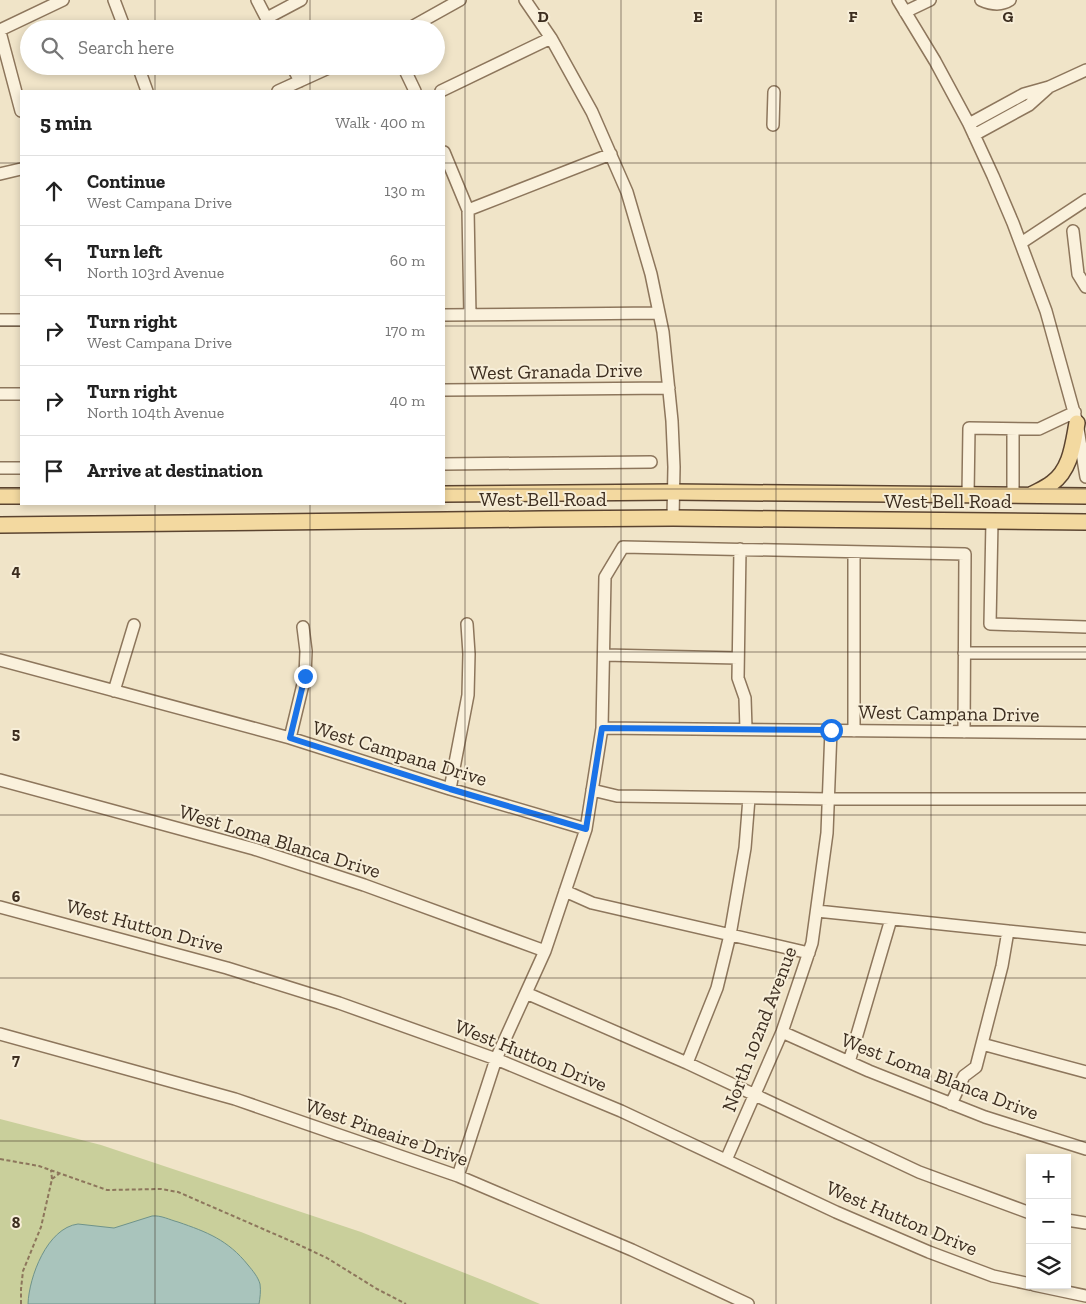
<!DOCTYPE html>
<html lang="en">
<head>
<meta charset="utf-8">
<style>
	:root { --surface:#fff; --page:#f2f2f2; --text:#222; --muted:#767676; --line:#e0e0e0 }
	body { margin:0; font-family:"Zilla Slab",serif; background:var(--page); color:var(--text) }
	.controls { position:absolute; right:15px; bottom:15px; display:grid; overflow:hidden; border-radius:0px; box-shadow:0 2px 8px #0003 }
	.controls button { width:45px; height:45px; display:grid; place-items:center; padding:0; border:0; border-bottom:1px solid var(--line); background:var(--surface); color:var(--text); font:25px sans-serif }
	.stop { position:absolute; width:15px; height:15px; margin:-11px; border:4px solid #1a73e8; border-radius:50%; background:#fff }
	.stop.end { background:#1a73e8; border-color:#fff; box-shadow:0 1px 5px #0008 }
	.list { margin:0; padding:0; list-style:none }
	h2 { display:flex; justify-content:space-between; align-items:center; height:65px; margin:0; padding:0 20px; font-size:21px }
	h2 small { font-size:16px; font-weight:400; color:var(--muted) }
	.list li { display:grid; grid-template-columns:32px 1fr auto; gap:15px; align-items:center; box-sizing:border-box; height:70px; padding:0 20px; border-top:1px solid var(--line) }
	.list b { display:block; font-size:19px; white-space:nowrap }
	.list p { margin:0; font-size:16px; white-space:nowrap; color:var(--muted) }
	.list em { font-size:16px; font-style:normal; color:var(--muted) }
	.icon { flex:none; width:28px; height:28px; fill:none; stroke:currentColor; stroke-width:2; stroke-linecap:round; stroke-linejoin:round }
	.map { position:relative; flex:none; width:1086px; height:1304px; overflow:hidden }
	.search { position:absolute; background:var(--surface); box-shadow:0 2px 8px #0003; left:20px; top:20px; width:425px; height:55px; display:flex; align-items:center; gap:12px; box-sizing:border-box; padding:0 18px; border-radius:28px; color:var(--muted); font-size:19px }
	.panel { position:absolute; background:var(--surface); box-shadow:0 2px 8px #0003; left:20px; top:90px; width:425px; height:415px; border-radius:0px }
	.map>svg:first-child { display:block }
	.green { fill:#c9cf9b }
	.water { fill:#a9c4bc; stroke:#6f938a }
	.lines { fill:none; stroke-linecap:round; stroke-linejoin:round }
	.minor-casing { stroke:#8d765c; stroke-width:14 }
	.major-casing { stroke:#5b4430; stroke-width:18 }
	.path { stroke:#8d765c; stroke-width:2; stroke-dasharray:4 2.5; stroke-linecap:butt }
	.minor { stroke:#faf1dc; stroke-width:11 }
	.major { stroke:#f3d9a0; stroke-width:15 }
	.route { stroke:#1a73e8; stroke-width:6 }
	.grid { fill:none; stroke:#3d2e20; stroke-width:1; stroke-opacity:0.55 }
	.labels { text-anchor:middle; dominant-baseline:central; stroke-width:4; stroke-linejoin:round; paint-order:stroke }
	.street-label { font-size:20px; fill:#3d2e20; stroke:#f7eed8 }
	.grid-label { font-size:16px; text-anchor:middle; font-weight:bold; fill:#3d2e20; stroke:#f7eed8; stroke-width:4; stroke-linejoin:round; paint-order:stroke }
</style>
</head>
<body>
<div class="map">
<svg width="1086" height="1304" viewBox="0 0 1086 1304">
	<rect width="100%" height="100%" fill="#f0e4c8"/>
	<path class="green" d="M 0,1119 L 101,1145 L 361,1232 L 490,1283 L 540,1304 L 0,1304 Z"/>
	<path class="water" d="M 152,1216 C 161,1215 170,1220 178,1222 C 207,1232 228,1240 248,1265 C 253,1271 258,1277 260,1284 C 261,1291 260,1298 259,1304 L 28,1304 C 29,1277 47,1228 78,1224 L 114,1228 Z"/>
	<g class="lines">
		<g class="minor-casing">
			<path id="minor" d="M 114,0 L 125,29
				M 257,0 L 272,29
				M 525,0 L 551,38 L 592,112 L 627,192 L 651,274 L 663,332 L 672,421 L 674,467 L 673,518
				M 898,0 L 935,61 L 969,124 L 993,176 L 1013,223 L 1046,311 L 1077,423 L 1086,477
				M 981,0 C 990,4 1001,6 1010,0
				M 905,12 L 930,0
				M 267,18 L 301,0
				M 408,29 L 460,0
				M 0,30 L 63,0
				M 0,32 L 21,111
				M 138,66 L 147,91
				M 292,66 L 300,81
				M 403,66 L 415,91
				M 278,91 L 333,66
				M 441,91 L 551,38
				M 969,124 L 1024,94 L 1049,87 L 1086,70
				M 773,125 L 774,92
				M 974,135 L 1029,105 L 1048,88
				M 444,152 L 468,210 L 470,315
				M 0,174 L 21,169
				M 468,210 L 611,154
				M 1073,231 L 1078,274 L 1086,287
				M 1021,243 L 1086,200
				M 444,315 L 659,313
				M 0,320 L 21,320
				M 444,390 L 669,388
				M 0,394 L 21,394
				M 444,464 L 651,462
				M 0,468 L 21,468
				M 968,495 L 969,428 L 1039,429 L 1075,412
				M 1013,495 L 1013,429
				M 992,521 L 990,624 L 1086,627
				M 740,549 L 738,678 L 745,698 L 746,729
				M 964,653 L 1086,653
				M 604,655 L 738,658
				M 0,660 L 290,738 L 450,789 L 586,829
				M 114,691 L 134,625
				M 602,728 L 1086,733
				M 854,731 L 854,552
				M 290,738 L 305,676 L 306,651 L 303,627
				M 0,780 L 254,849 L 364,885 L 545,951
				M 450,789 L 468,695 L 469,654 L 467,624
				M 592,790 L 617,796 L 829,799 L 1086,799
				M 565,891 L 592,903 L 809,953
				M 0,907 L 227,968 L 339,1003 L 496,1059 L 621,1111 L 836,1212 L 929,1252 L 993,1276 L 1030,1284
				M 817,911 L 1086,939
				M 526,993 L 687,1063 L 919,1172 L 1030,1213
				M 782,1032 L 869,1071 L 985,1117 L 1086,1149
				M 0,1034 L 235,1099 L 458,1176 L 632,1250 L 748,1304
				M 982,1044 L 1086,1072
				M 849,1062 L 891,919
				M 687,1063 L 717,988 L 730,935 L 745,848 L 749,798
				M 951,1104 L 964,1076 L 976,1067 L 1002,966 L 1008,931
				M 726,1160 L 782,1032 L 812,943 L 827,833 L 831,730
				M 458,1176 L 496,1059 L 545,951 L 586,829 L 602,728 L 605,577 L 623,547 L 965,554 L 964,732
				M 1067,1220 L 1086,1223
				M 1034,1285 L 1086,1296"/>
		</g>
		<g class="major-casing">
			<path id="major" d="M 444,494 L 673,492 L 1086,496
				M 1031,495 C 1038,491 1046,488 1052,483 C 1071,469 1073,444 1077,423
				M 0,496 L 21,496
				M 0,525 L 542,519 L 673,518 L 1086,522"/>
		</g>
		<path class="path" d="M 0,1159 L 39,1166 L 107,1190 L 161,1189 L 178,1192 L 293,1242 L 327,1258 L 377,1289 L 406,1304
			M 52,1179 L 60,1173
			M 21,1304 L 21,1289 L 23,1271 L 41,1227 L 52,1179 L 51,1170"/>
		<use href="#minor" class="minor"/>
		<use href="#major" class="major"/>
	</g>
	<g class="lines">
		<path class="route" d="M 305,676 L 290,738 L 450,789 L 586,829 L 602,728 L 831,730"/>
	</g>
	<path class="grid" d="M 155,0 L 155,29M 310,0 L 310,29M 465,0 L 465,1304M 621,0 L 621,1304M 776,0 L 776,1304M 931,0 L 931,1304M 155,66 L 155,91M 310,66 L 310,91M 0,163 L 21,163M 444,163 L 1086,163M 0,326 L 21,326M 444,326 L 1086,326M 0,489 L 21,489M 444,489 L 1086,489M 155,504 L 155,1304M 310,504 L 310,1304M 0,652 L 1086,652M 0,815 L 1086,815M 0,978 L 1086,978M 0,1141 L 1086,1141"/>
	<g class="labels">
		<g class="street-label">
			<text transform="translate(556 371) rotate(-1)">West Granada Drive</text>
			<text x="543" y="499">West Bell Road</text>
			<text x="948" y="501">West Bell Road</text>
			<text transform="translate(949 713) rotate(1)">West Campana Drive</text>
			<text transform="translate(400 753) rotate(17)">West Campana Drive</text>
			<text transform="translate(280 841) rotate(17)">West Loma Blanca Drive</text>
			<text transform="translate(145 926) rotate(15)">West Hutton Drive</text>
			<text transform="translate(759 1029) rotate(-69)">North 102nd Avenue</text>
			<text transform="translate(531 1055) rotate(22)">West Hutton Drive</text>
			<text transform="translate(940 1076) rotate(21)">West Loma Blanca Drive</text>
			<text transform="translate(387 1132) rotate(19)">West Pineaire Drive</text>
			<text transform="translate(902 1218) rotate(23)">West Hutton Drive</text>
		</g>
	</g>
	<g class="grid-label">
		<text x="543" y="22">D</text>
		<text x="698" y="22">E</text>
		<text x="853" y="22">F</text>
		<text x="1008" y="22">G</text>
		<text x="16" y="576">4</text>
		<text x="16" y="739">5</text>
		<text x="16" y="902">6</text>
		<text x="16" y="1065">7</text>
		<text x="16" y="1228">8</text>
	</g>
</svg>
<div class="controls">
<button>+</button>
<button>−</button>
<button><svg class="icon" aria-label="layers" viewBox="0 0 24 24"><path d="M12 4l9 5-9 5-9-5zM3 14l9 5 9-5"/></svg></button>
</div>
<div class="stop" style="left:831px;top:730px"></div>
<div class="stop end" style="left:305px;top:676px"></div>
<div class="search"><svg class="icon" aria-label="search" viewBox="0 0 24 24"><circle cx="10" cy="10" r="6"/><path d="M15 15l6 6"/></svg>Search here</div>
<section class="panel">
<h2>5 min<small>Walk · 400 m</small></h2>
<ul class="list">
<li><svg class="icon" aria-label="ahead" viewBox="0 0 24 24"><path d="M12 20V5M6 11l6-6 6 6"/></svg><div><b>Continue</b><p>West Campana Drive</p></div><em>130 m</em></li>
<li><svg class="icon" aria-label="left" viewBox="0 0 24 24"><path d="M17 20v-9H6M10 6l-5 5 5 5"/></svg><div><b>Turn left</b><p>North 103rd Avenue</p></div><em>60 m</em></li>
<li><svg class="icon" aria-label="right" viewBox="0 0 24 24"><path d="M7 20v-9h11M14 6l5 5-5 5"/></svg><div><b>Turn right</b><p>West Campana Drive</p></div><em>170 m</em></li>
<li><svg class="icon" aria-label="right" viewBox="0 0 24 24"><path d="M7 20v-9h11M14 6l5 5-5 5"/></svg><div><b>Turn right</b><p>North 104th Avenue</p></div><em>40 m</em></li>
<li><svg class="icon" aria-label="arrive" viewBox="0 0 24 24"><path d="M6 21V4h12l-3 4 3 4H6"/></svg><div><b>Arrive at destination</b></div></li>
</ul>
</section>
</div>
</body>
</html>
